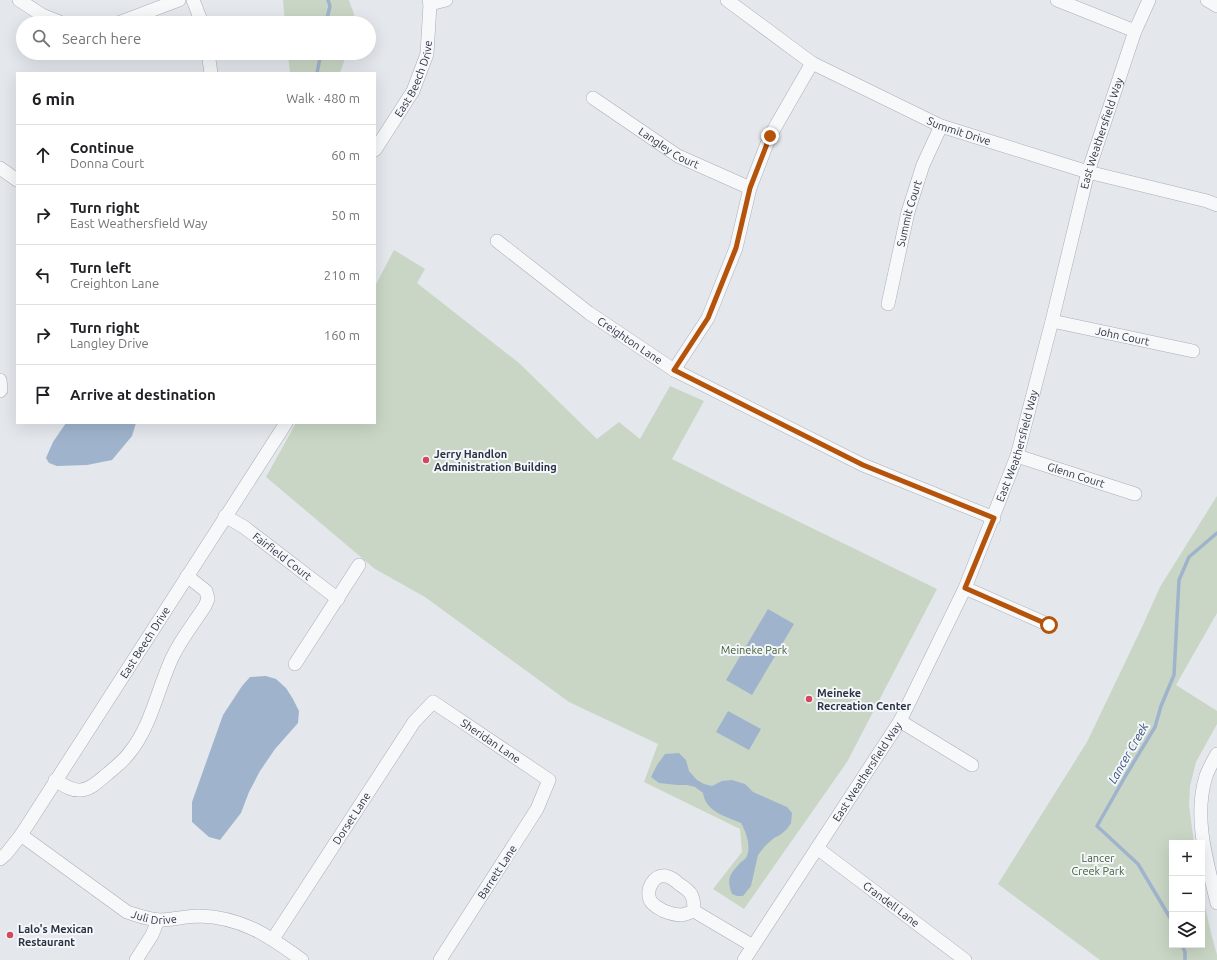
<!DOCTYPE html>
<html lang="en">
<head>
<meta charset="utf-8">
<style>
	:root { --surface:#fff; --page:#f6f6f6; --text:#202124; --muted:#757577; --line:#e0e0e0 }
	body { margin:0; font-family:Ubuntu,sans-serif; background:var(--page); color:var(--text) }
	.controls { position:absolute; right:12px; bottom:12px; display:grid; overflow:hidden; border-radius:0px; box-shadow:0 4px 16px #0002 }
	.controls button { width:36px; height:36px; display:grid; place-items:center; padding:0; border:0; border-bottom:1px solid var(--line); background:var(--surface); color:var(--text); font:20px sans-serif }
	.stop { position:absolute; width:12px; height:12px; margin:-9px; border:3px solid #b45309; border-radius:50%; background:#fff }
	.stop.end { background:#b45309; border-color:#fff; box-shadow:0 1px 4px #0008 }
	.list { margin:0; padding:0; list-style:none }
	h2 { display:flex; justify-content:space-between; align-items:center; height:52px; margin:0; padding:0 16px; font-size:17px }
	h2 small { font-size:13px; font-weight:400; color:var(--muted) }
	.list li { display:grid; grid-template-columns:26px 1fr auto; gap:12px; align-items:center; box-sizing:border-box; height:60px; padding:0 16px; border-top:1px solid var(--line) }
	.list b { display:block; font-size:15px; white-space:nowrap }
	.list p { margin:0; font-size:13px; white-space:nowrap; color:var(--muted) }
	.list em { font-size:13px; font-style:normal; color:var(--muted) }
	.icon { flex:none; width:22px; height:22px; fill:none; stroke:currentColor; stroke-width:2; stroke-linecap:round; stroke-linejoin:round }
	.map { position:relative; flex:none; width:1217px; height:960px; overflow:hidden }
	.search { position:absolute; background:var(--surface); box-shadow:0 4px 16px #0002; left:16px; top:16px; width:360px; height:44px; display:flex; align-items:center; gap:10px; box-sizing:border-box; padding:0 14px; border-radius:22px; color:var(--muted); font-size:15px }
	.panel { position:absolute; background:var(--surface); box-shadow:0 4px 16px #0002; left:16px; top:72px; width:360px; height:352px; border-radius:0px }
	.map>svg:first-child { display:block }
	.green { fill:#c9d6c5 }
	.water { fill:#9fb4cc }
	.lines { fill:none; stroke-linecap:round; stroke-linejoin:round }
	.stream { stroke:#9fb4cc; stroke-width:3.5 }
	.minor-casing { stroke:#a9aeb7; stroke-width:14 }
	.minor { stroke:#f7f8fa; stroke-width:13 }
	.route { stroke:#b45309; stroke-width:5 }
	.poi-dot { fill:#d1495b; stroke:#f4f6f9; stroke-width:1.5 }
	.labels { text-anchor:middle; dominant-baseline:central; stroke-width:4; stroke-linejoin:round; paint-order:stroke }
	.street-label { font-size:11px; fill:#2b3445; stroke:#f4f6f9 }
	.poi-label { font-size:11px; font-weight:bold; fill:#2b3445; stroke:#f4f6f9; text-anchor:start }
	.park-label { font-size:11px; fill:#3f6138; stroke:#f4f6f9 }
	.water-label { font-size:12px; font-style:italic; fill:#34527a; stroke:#f4f6f9 }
</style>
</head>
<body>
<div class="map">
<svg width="1217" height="960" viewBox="0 0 1217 960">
	<rect width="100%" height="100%" fill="#e4e7ec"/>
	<path class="green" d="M 283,0 L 349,0 L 357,23 L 285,23 Z
		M 288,53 L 347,53 L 340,73 L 290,73 Z
		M 394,250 L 425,269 L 417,283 L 519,363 L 597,439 L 619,422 L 640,439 L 670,386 L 704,401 L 672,459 L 734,490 L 937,589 L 847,762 L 744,909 L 713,889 L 742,852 L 740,829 L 644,782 L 658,744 L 569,702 L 425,597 L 375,569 L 266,477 L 296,423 L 375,423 L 375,286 Z
		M 1217,496 L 1217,613 L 1176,685 L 1217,711 L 1217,724 L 1196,762 L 1190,786 L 1189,805 L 1194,843 L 1172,843 L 1172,945 L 1202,945 L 1202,893 L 1211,933 L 1217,955 L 1217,960 L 1100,960 L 998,884 L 1087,742 L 1142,627 L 1160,587 Z"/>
	<path class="water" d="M 66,423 L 136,423 L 132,436 L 112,460 L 87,465 L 57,466 L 49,463 L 46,458 L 53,442 Z
		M 768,609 L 794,624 L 752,695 L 726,680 Z
		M 266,676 L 276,679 L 286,688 L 293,699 L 299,711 L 298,723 L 275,749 L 260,771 L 249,792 L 241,813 L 220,840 L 209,837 L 192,822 L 192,802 L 223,715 L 242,686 L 250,677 Z
		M 728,711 L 761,729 L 749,750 L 716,732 Z
		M 679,753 L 686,760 L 689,771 L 697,780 L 704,784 L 712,786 L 722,781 L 732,780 L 745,784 L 753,792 L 787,807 L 792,813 L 791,823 L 787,829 L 780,835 L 774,838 L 765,846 L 758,855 L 751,886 L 743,896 L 737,896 L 732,894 C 726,879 730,874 740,863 C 742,861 746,859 747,856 C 751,845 746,832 741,823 C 725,816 706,812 703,793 L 695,787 L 687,785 L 677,785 L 659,783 L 651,777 L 657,765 L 665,754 Z"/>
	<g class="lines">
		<path class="stream" d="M 326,23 L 330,6 L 328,0
			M 317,73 L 321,53
			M 1172,921 L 1138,864 L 1097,826 L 1126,775 L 1155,727 L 1161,706 L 1174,675 L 1179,580 L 1189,557 L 1217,533
			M 1182,945 L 1185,952 L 1185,960"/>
		<g class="minor-casing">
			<g id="minor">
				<path d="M 19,0 L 42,15 L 62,23"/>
				<path d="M 193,0 L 202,23"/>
				<path id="s1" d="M 727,0 L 812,63 L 941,126 L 1088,172 L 1207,201 L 1217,205"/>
				<path d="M 1057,0 L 1135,31"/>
				<path d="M 1207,0 L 1217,6"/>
				<path d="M 430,4 L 446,0"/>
				<path d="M 118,23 L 179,0"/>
				<path d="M 208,53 L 211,73"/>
				<path id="s2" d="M 593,98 L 678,156 L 750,188"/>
				<path id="s3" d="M 375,150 L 413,91 L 427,54 L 430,4 L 429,0"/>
				<path d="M 0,168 L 17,180"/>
				<path id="s4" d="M 497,241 L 589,313 L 674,370 L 863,465 L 994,518"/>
				<path id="s5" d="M 888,304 L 908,212 L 923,165 L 941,126"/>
				<path id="s6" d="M 1052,321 L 1193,351"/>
				<path d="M 674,370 L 708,318 L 736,248 L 750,188 L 770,136 L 812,63"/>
				<path d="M 0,380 L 1,390 L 0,391"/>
				<path id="s7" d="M 1017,456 L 1135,494"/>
				<path id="s8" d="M 225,516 L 244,527 L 338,599"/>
				<path d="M 965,588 L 1049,625"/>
				<path d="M 295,664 L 359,565"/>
				<path d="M 900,721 L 972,765"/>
				<path d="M 1217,754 C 1213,761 1209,768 1206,776 C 1193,818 1207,862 1217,903"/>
				<path d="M 55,780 C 62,784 71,791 80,790 C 90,790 99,781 106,775 C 114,768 124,761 130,752 C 151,726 158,688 172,658 C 181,639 194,623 205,606 L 208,599 L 206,591 L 187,576"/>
				<path id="s9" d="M 21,835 L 127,912 C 137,915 149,920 160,920 C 173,920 186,916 199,916 C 242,917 269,936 302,960"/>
				<path id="s10" d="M 817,848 L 965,960"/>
				<path id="s11" d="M 0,859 L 6,854 L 21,835 L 286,423"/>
				<path d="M 694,911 C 694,896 692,892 679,884 C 676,881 670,877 666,876 C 653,874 646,890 650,900 C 653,906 659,908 664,911 C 669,913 677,915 682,915 C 686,914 691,912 694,911 L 753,946"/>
				<path id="s12" d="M 273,939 L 414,722 L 433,702 L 549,780 L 537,809 L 440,960"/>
				<path d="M 136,960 L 152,935 L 158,920"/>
				<path id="s13" d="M 744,960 L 900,721 L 965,588 L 1017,456 L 1052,321 L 1088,172 L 1135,31 L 1149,0"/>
			</g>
		</g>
		<use href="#minor" class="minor"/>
	</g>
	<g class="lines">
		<path class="route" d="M 770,136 L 750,188 L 736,248 L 708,318 L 674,370 L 863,465 L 994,518 L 965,588 L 1049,625"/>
	</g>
	<g class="poi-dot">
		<circle cx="426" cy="460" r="4"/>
		<circle cx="809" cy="699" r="4"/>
		<circle cx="10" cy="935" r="4"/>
	</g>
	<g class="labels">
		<g class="street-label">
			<text stroke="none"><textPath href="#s3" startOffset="82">East Beech Drive</textPath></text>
			<text stroke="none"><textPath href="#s1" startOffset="268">Summit Drive</textPath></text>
			<text stroke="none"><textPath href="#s13" startOffset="909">East Weathersfield Way</textPath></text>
			<text stroke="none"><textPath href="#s2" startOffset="91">Langley Court</textPath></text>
			<text stroke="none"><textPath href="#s5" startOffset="93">Summit Court</textPath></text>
			<text stroke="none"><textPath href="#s6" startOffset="72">John Court</textPath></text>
			<text stroke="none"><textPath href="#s4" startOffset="166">Creighton Lane</textPath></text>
			<text stroke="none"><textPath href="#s13" startOffset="585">East Weathersfield Way</textPath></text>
			<text stroke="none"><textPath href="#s7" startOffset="62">Glenn Court</textPath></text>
			<text stroke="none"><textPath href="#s8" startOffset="70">Fairfield Court</textPath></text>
			<text stroke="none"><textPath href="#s11" startOffset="261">East Beech Drive</textPath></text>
			<text stroke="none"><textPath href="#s12" startOffset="356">Sheridan Lane</textPath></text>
			<text stroke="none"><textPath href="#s13" startOffset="225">East Weathersfield Way</textPath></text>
			<text stroke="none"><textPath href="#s12" startOffset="144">Dorset Lane</textPath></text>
			<text transform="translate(497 872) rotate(-57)">Barrett Lane</text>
			<text stroke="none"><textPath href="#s10" startOffset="93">Crandell Lane</textPath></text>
			<text stroke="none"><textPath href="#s9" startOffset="159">Juli Drive</textPath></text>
		</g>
		<g class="poi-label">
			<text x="434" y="454">Jerry Handlon<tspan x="434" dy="13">Administration Building</tspan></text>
			<text x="817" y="693">Meineke<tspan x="817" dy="13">Recreation Center</tspan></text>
			<text x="18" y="929">Lalo's Mexican<tspan x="18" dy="13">Restaurant</tspan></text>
		</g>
		<g class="park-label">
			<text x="754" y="650">Meineke Park</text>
			<text x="1098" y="858">Lancer<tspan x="1098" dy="13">Creek Park</tspan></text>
		</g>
		<g class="water-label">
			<text transform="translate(1128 753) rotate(-60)">Lancer Creek</text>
		</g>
	</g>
</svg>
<div class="controls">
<button>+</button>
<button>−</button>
<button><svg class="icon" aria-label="layers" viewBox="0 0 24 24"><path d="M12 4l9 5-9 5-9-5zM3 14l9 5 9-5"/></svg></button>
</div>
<div class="stop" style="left:1049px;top:625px"></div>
<div class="stop end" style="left:770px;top:136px"></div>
<div class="search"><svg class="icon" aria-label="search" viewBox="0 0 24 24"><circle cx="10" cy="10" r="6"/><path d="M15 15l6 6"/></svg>Search here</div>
<section class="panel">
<h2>6 min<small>Walk · 480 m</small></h2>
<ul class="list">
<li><svg class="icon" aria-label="ahead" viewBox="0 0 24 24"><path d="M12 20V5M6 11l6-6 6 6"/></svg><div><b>Continue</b><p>Donna Court</p></div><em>60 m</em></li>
<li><svg class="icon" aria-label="right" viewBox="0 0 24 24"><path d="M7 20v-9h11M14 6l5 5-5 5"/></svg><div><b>Turn right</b><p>East Weathersfield Way</p></div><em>50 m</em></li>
<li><svg class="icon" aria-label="left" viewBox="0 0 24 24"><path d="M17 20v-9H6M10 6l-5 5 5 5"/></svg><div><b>Turn left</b><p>Creighton Lane</p></div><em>210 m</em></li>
<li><svg class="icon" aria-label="right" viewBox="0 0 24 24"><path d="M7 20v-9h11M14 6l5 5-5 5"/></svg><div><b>Turn right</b><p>Langley Drive</p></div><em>160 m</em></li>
<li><svg class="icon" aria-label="arrive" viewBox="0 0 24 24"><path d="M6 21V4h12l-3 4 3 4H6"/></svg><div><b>Arrive at destination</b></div></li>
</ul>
</section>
</div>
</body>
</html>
